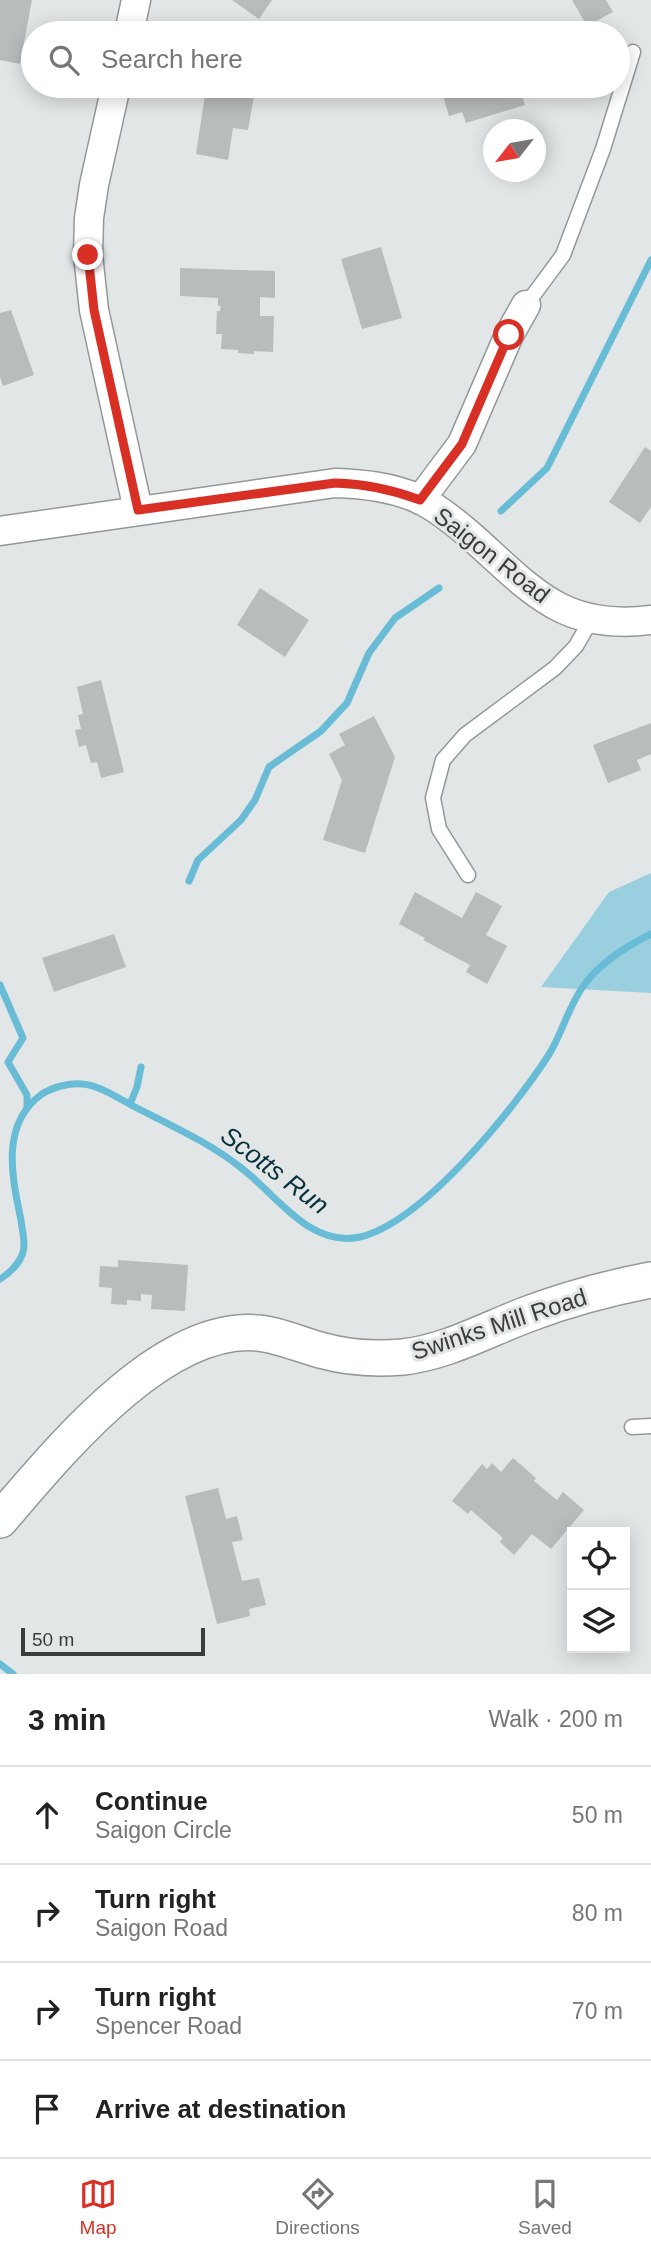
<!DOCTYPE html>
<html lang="en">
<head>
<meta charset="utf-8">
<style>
	:root { --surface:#fff; --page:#f2f2f2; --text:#222; --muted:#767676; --line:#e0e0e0; --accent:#d93025 }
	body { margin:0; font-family:Helvetica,sans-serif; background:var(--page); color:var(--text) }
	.controls { position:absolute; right:21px; bottom:21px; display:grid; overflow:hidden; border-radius:0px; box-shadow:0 4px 18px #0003 }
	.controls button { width:63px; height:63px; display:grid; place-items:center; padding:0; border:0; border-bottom:2px solid var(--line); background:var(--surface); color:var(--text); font:35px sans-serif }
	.compass { position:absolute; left:483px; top:119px; width:63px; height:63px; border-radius:50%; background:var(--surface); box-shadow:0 4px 18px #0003; rotate:239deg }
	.scale { position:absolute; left:21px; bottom:18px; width:184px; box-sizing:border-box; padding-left:7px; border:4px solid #3b3d3d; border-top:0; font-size:19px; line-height:24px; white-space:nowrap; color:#3b3d3d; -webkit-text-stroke:5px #e2e6e7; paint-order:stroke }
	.stop { position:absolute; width:21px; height:21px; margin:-16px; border:5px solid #d93025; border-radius:50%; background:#fff }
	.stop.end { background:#d93025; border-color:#fff; box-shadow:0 2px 7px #0008 }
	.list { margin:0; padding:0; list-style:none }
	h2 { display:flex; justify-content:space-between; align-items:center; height:91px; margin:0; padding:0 28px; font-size:30px }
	h2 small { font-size:23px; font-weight:400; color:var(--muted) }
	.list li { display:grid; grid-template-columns:46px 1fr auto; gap:21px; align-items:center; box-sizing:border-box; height:98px; padding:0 28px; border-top:2px solid var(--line) }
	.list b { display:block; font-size:26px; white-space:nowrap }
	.list p { margin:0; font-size:23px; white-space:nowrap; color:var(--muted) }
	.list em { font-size:23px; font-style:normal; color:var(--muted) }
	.icon { flex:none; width:38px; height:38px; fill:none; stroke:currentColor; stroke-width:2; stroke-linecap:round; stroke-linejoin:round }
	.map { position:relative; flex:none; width:651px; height:1674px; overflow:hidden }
	.search { position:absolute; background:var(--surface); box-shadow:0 4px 18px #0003; left:21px; right:21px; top:21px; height:77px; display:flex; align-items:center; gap:18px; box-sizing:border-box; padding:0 24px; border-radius:38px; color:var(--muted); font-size:26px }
	.sheet { height:483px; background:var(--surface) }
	nav { display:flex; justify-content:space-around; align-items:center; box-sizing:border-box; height:98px; border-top:2px solid var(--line); background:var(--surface); font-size:19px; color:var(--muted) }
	nav a { display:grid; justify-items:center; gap:4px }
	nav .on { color:var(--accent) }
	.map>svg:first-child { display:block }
	.green { fill:#9acfdf }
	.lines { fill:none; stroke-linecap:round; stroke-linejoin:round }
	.stream { stroke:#68bcd5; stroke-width:7 }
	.building { fill:#b8bcbd }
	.service-casing { stroke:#949899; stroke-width:17 }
	.minor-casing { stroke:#949899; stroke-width:31 }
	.tertiary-casing { stroke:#949899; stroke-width:38 }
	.service { stroke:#fff; stroke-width:14 }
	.minor { stroke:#fff; stroke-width:28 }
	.tertiary { stroke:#fff; stroke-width:35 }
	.route { stroke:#d93025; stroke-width:9 }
	.labels { text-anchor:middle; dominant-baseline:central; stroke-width:6; stroke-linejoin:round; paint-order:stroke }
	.street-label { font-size:24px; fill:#3b3d3d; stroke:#e2e6e7 }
	.water-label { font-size:26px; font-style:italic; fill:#09323d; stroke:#e2e6e7 }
</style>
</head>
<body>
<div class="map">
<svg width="651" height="1674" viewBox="0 0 651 1674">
	<rect width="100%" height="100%" fill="#e2e6e7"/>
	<path class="green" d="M 651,873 L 651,993 L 541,987 L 609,892 Z"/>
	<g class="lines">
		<path class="stream" d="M 501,511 L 547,468 L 651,260
			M 189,881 L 198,860 L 241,820 L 255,800 L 269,767 L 321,731 L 347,703 L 369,653 L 395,618 L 439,588
			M 0,985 L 23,1038 L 8,1062 L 27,1095 L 27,1108
			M 130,1104 L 137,1087 L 141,1067
			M 0,1279 C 10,1273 20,1263 23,1252 C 26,1243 22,1230 21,1220 C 12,1177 0,1124 42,1094 C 53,1087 69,1083 82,1084 C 98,1085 117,1097 131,1105 C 170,1125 211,1143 245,1171 C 278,1197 311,1248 360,1237 C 423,1222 513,1110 548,1056 C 562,1034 568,1007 584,985 C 599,964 627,946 651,934
			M 0,1664 L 13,1674"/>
	</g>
	<path class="building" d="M 0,0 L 32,0 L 20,64 L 0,60 Z
		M 232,0 L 272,0 L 259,19 Z
		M 572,0 L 606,0 L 613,12 L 587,26 Z
		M 440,86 L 519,86 L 525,105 L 466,123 L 462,112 L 449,116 Z
		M 206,88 L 254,96 L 248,130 L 233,128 L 228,160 L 196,154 Z
		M 381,247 L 402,318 L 362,329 L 341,259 Z
		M 180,268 L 275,271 L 275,298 L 260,297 L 260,316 L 274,316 L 273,352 L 254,351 L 254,354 L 238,353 L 238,350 L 221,349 L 222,334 L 216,334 L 217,311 L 220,311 L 221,306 L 218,306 L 218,298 L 180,296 Z
		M 11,310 L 34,375 L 3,386 L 0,377 L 0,313 Z
		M 645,447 L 651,451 L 651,507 L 640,523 L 609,502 Z
		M 260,588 L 309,620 L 285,657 L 237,625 Z
		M 101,680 L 124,772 L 101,778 L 97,762 L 91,763 L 86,745 L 79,747 L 75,730 L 81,729 L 78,715 L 83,714 L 77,687 Z
		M 374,716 L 395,757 L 365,853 L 323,840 L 342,780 L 329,754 L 345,745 L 339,734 Z
		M 651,723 L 651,754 L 637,760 L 641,770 L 608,783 L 593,745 Z
		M 415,892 L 462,918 L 476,892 L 502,906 L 486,935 L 507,946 L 487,984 L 466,972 L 470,965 L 423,940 L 425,938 L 399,924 Z
		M 114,934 L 126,967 L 54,992 L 42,958 Z
		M 118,1260 L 188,1265 L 185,1311 L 151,1309 L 152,1295 L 141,1294 L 141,1301 L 127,1300 L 127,1305 L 111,1304 L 112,1288 L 99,1287 L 100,1266 L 118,1267 Z
		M 513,1458 L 536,1478 L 534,1481 L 557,1500 L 563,1492 L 584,1510 L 551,1549 L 532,1534 L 514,1555 L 500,1542 L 503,1538 L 471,1510 L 468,1514 L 452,1501 L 482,1464 L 487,1469 L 492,1463 L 501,1472 Z
		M 218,1488 L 226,1519 L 237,1516 L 243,1540 L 232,1542 L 242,1581 L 259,1578 L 266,1605 L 249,1609 L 250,1616 L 217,1624 L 185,1496 Z"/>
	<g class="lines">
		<g class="service-casing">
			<path id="service" d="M 526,305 L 563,255 L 603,149 L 633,52
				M 468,875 L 439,829 L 433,798 L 443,760 L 465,735 L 555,668 L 576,646 L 591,620
				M 632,1427 L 651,1426"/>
		</g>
		<g class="minor-casing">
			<path id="minor" d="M 129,33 L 136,0
				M 116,86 L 94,185 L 89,218 L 88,255 L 94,310 L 138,510
				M 420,500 L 462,444 L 509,335 L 526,305
				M 0,531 L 335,483 C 364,484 392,487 419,499 C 438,508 455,522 471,536 C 532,590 562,631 651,620"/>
		</g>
		<g class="tertiary-casing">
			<path id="tertiary" d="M 0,1520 C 57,1454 161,1324 258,1333 C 280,1335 303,1346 324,1351 C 349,1358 377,1359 403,1357 C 447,1352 488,1329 528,1314 C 568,1299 609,1288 651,1280"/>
		</g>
		<use href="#service" class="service"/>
		<use href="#minor" class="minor"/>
		<use href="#tertiary" class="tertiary"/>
	</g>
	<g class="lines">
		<path class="route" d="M 88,255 L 94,310 L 138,510 L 335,483 C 366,484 391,489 420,500 L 462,444 L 509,335"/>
	</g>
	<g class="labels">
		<g class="street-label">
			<text transform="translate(492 555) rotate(38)">Saigon Road</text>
			<text transform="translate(499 1324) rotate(-18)">Swinks Mill Road</text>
		</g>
		<g class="water-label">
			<text transform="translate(275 1170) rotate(37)">Scotts Run</text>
		</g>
	</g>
</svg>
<div class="controls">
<button><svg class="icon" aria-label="locate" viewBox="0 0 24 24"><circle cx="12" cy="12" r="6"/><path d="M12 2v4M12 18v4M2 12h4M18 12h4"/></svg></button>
<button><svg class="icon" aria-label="layers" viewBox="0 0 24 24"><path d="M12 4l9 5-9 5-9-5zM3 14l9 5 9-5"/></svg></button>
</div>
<svg class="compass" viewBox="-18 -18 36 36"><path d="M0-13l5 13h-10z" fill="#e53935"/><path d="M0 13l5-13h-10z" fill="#767676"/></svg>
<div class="scale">50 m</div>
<div class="stop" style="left:509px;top:335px"></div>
<div class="stop end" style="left:88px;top:255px"></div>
<div class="search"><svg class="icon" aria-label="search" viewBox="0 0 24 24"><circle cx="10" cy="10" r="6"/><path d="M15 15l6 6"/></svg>Search here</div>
</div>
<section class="sheet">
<h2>3 min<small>Walk · 200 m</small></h2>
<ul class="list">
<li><svg class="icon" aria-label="ahead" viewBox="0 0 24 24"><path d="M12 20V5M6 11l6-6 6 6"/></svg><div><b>Continue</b><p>Saigon Circle</p></div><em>50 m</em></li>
<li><svg class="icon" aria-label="right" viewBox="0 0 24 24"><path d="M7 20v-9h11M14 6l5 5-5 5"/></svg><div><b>Turn right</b><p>Saigon Road</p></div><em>80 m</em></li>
<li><svg class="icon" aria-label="right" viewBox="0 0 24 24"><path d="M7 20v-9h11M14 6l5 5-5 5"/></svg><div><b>Turn right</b><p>Spencer Road</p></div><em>70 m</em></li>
<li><svg class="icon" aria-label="arrive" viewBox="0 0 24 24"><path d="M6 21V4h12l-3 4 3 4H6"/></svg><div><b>Arrive at destination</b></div></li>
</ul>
</section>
<nav>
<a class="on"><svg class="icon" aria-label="map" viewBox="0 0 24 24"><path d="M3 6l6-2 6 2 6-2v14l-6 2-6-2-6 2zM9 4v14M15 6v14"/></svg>Map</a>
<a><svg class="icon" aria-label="directions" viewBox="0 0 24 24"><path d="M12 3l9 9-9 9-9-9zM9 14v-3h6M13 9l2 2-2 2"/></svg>Directions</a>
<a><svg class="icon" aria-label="saved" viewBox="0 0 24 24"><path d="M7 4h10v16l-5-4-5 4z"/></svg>Saved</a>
</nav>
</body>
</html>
